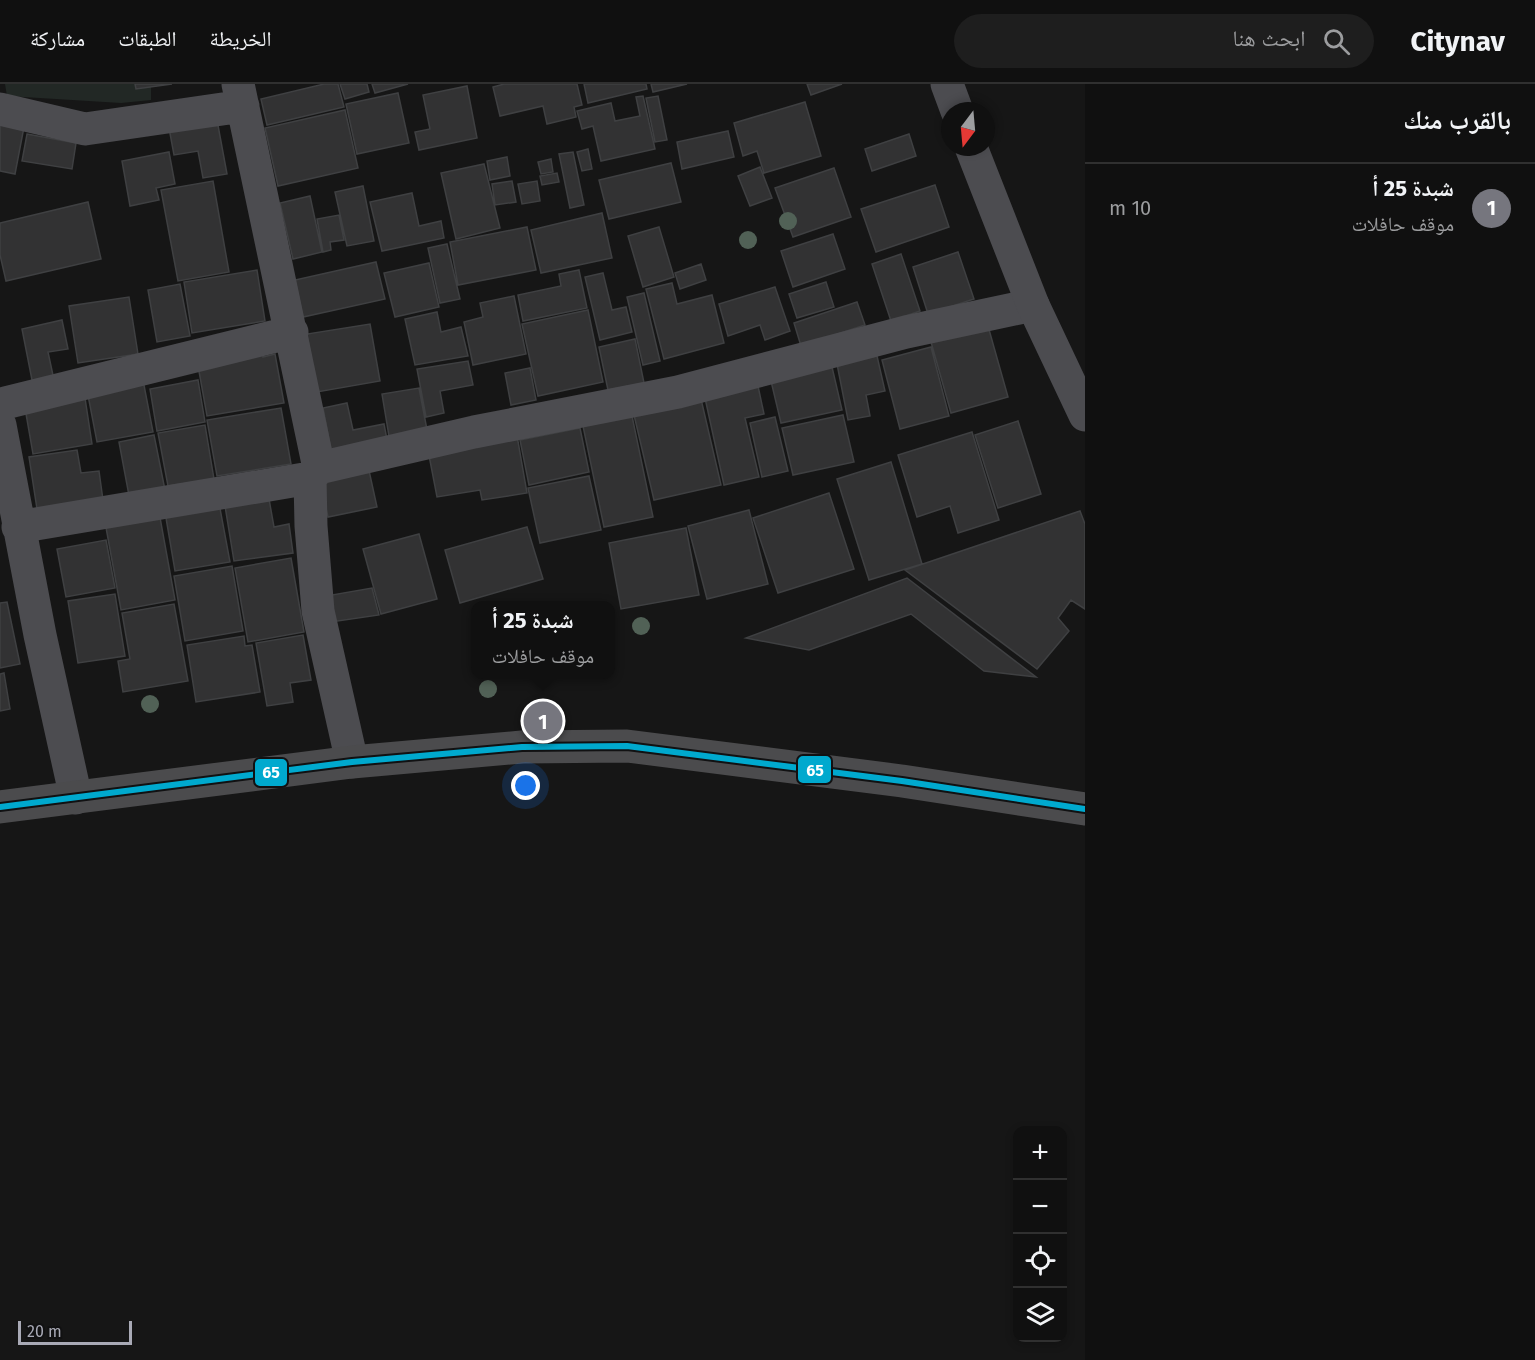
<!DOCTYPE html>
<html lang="ar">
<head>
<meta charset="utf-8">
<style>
	:root { --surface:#101010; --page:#1e1e1e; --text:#f1f3f6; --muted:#9c9d9f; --line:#303030; --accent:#76767e }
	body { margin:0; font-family:"Fira Sans","Noto Naskh Arabic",sans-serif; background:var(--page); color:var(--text); direction:rtl }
	.controls { position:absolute; right:18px; bottom:18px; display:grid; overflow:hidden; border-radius:12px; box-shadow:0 3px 9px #0003 }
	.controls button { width:54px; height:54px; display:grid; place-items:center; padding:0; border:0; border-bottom:2px solid var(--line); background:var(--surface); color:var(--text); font:30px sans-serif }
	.compass { position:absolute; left:941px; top:18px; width:54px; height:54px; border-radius:50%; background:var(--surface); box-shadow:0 3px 9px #0003; rotate:196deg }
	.scale { position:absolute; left:18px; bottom:15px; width:114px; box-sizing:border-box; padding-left:6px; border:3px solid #a9aab6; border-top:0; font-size:16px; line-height:21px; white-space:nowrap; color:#a9aab6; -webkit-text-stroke:4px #111112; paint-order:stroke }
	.you { position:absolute; left:526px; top:702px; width:21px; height:21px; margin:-15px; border:4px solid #fff; border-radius:50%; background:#1a73e8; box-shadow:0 0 0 9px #1a73e833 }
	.badge { display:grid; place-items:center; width:39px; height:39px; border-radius:50%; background:var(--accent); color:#fff; font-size:20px; font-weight:700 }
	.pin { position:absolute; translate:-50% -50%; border:3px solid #fff; box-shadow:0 2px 6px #0006 }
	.popup { position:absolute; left:471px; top:517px; width:144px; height:78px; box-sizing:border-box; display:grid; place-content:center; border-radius:12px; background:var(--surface); filter:drop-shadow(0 2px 4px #0005); font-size:20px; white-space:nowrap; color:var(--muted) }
	.popup b { font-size:22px; color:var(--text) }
	.popup::after { content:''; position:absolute; left:50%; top:100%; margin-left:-12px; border:12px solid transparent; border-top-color:var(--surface) }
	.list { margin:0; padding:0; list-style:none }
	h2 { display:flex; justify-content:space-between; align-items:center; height:78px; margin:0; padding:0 24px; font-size:26px }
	h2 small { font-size:20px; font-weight:400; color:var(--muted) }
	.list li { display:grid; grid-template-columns:39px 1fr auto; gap:18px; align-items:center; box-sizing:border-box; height:90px; padding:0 24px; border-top:2px solid var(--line) }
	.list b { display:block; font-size:22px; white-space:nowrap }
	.list p { margin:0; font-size:20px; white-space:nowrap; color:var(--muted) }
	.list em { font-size:20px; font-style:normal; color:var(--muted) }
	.icon { flex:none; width:33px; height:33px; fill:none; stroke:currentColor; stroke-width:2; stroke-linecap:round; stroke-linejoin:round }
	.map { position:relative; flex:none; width:1085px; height:1276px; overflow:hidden; direction:ltr }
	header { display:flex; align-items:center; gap:36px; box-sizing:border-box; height:84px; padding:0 30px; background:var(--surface); border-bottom:2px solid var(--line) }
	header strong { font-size:28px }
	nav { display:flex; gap:33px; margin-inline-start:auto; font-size:21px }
	.search { width:420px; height:54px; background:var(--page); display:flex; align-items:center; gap:15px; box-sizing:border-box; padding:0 21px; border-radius:33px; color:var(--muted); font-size:22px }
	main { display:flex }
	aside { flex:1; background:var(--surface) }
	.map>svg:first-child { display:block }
	.green { fill:#222825 }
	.building { fill:#323233; stroke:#3f4042; stroke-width:1.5 }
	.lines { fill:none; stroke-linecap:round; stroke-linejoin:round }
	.minor { stroke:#4c4c50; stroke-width:33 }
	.tertiary { stroke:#4c4c50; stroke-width:33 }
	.secondary { stroke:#4b4b4d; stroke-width:33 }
	.bus-1-casing { stroke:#111112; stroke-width:10 }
	.bus-1 { stroke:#00a9ce; stroke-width:6 }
	.tree { fill:#516156 }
	.line-badge { stroke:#111112; stroke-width:2 }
	.badge-label { font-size:16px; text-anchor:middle; font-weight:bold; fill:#fff }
</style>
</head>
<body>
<header>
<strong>Citynav</strong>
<div class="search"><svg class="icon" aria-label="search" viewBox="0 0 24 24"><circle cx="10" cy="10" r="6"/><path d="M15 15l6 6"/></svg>ابحث هنا</div>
<nav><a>الخريطة</a><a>الطبقات</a><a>مشاركة</a></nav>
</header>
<main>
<aside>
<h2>بالقرب منك<small></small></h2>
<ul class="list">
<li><span class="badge">1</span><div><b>شبدة 25 أ</b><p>موقف حافلات</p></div><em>10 m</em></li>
</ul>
</aside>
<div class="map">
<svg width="1085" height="1276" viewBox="0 0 1085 1276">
	<rect width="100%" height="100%" fill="#161616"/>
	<path class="green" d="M 5,0 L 151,0 L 151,16 L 121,19 L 7,12 Z"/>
	<path class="building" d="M 135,0 L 172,0 L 136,5 Z
		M 324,0 L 338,0 L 344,23 L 267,41 L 261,15 Z
		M 340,0 L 367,0 L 369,8 L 345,15 Z
		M 372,0 L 408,0 L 375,9 Z
		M 504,0 L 577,0 L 582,21 L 574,23 L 576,33 L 547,40 L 543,22 L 500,32 L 493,3 Z
		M 584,0 L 646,0 L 647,5 L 588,19 Z
		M 651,0 L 687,0 L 653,8 Z
		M 807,0 L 842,0 L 811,11 Z
		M 467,2 L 477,54 L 419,66 L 415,48 L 430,45 L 423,11 Z
		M 398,9 L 409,59 L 357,70 L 346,20 Z
		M 643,12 L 655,65 L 601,77 L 593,42 L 582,45 L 577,27 L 611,19 L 615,37 L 640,32 L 636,13 Z
		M 658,12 L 667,56 L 655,58 L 646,14 Z
		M 805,18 L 821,72 L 764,89 L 757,67 L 743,72 L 734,39 Z
		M 345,26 L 358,84 L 278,102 L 265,44 Z
		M 217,36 L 227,90 L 203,94 L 198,67 L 174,71 L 169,44 Z
		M 0,38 L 24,43 L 15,90 L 0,87 Z
		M 728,47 L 734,73 L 682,85 L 677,58 Z
		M 27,50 L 76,59 L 72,85 L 22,77 Z
		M 909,50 L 916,72 L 872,87 L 865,65 Z
		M 588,65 L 592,85 L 582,87 L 577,68 Z
		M 169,68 L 175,100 L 156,104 L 159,116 L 130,122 L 122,77 Z
		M 573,68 L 584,121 L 570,124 L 559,70 Z
		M 507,73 L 510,92 L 490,96 L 487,77 Z
		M 551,75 L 553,88 L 541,90 L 538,78 Z
		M 671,79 L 681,118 L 609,135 L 599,96 Z
		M 484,80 L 500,144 L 456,155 L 441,89 Z
		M 760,83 L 772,114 L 750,122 L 738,92 Z
		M 834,84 L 851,133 L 793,153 L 775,104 Z
		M 557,89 L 559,98 L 542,101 L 540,92 Z
		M 213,97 L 229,188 L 178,197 L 161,106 Z
		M 512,97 L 516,118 L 495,121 L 492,100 Z
		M 537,97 L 540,117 L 522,120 L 518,100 Z
		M 935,101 L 949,143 L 876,168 L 861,125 Z
		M 363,102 L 374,157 L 347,162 L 335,108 Z
		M 412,109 L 419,142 L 441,137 L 444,154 L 382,167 L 370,118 Z
		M 310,112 L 322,168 L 293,175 L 280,119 Z
		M 88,118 L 101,175 L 6,197 L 0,171 L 0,139 Z
		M 602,129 L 612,174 L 541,189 L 531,146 Z
		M 339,131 L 344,156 L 330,158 L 331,166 L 323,168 L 317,135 Z
		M 527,143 L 536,186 L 458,201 L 450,158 Z
		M 659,143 L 674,193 L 643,203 L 628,152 Z
		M 833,150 L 845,185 L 793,203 L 781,167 Z
		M 447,160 L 460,215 L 440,219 L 428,164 Z
		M 958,168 L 974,215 L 928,230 L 913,183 Z
		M 901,170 L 920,227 L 891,237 L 872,180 Z
		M 376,178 L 385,215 L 303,233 L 295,196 Z
		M 429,179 L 439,223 L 395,233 L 384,189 Z
		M 701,180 L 706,196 L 680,205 L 675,189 Z
		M 257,186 L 265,237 L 192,249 L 184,198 Z
		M 579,186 L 587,224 L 523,237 L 518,211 L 561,202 L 559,190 Z
		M 603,189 L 612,226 L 626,223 L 632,248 L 600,256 L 585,193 Z
		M 826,198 L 834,223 L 797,234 L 789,210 Z
		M 672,199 L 677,220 L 712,211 L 724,259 L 664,275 L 646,205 Z
		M 180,200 L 190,252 L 157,258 L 148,206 Z
		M 775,203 L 790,247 L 765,256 L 760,241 L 728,252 L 719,220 Z
		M 644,209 L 660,277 L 643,281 L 627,213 Z
		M 514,212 L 526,270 L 473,281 L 464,238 L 483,233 L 480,219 Z
		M 129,213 L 138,270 L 78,279 L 69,222 Z
		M 857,218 L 865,241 L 801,262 L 794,239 Z
		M 588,226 L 603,298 L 538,312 L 522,240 Z
		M 437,228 L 441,248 L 461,243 L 468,272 L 415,281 L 405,235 Z
		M 62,236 L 68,265 L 48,268 L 54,296 L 33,301 L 22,245 Z
		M 370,240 L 380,297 L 317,308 L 307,250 Z
		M 988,242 L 1008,313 L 951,329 L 931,258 Z
		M 635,255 L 644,299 L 608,306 L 599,263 Z
		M 931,263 L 949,332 L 900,345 L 882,276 Z
		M 262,264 L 263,273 L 275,270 L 284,319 L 207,332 L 197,276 Z
		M 877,272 L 885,307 L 866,311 L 870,332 L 848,336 L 837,280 Z
		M 468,277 L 473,301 L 440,307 L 444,329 L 426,333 L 417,285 Z
		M 832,283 L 842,326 L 781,339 L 771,297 Z
		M 530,284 L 536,316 L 511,321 L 505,289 Z
		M 143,296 L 153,348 L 97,358 L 87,306 Z
		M 198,296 L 205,338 L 157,347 L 150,305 Z
		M 758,302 L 764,330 L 745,334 L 759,393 L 724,401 L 705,314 Z
		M 419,304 L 428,351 L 390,358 L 382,310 Z
		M 85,314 L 92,360 L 33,370 L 25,324 Z
		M 701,315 L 721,401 L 654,416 L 634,331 Z
		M 347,319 L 353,346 L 384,340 L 388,361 L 332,371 L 323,324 Z
		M 281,324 L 291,380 L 217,392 L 207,336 Z
		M 843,331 L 854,378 L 793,391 L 782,344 Z
		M 632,332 L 653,433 L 604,443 L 583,342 Z
		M 775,333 L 788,387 L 762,393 L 750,339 Z
		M 1018,337 L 1041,410 L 998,424 L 975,351 Z
		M 205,341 L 214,395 L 168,402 L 158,349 Z
		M 580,344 L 589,388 L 529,401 L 520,356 Z
		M 516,346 L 527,409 L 482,416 L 480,406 L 437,413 L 427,361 Z
		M 972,348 L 999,436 L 958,449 L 950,422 L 917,433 L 898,371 Z
		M 154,351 L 166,411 L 130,417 L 119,358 Z
		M 77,366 L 81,389 L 99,387 L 103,416 L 37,425 L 29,373 Z
		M 891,378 L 922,480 L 869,496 L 837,395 Z
		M 368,382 L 377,423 L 328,433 L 319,393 Z
		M 589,392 L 601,446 L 540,459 L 528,404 Z
		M 829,409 L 854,485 L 778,509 L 753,434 Z
		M 269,415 L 274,443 L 289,440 L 293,469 L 234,477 L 225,422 Z
		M 219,419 L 230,478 L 175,487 L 165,428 Z
		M 749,426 L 768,500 L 707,515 L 688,442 Z
		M 1080,427 L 1085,440 L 1085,525 L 1071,516 L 1058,534 L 1069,547 L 1037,585 L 905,486 Z
		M 159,428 L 175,516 L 121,526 L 105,438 Z
		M 527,443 L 543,495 L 460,519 L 445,466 Z
		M 686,444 L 699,511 L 621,525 L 609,459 Z
		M 419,450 L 437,515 L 381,530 L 363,465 Z
		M 106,456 L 115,504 L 66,513 L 57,465 Z
		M 291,474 L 304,548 L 248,558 L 235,484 Z
		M 232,482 L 243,547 L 185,557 L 174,492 Z
		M 907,494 L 1036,593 L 984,587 L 911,530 L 809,566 L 746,554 Z
		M 372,504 L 379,531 L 331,538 L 326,512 Z
		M 115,510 L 125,572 L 78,579 L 68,517 Z
		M 7,518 L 20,580 L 0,584 L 0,519 Z
		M 174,520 L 188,597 L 123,608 L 118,577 L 130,575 L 122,529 Z
		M 303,551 L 311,596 L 290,599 L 293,618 L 267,622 L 256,559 Z
		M 244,552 L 245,562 L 252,561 L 260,608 L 196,618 L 187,561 Z
		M 4,589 L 10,625 L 0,627 L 0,590 Z"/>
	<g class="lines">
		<path class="minor" d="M 238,0 L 319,384 L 310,394 L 311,442 L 318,527 L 352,678
			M 0,25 L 85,45 L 243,22
			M 0,326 L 5,319 L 292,248
			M 0,341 L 40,551 L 76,714
			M 319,384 L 474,348 L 678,308 L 906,248 L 1033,221
			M 18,443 L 310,394"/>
		<path class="tertiary" d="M 947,0 L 957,27
			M 971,63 L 1033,221 L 1085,331"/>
		<path class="secondary" d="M 0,723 L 352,678 L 522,663 L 627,662 L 902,697 L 1085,725"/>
		<g class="bus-1-casing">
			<path id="bus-1" d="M 0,723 L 352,678 L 522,663 L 627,662 L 902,697 L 1085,725"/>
		</g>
		<use href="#bus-1" class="bus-1"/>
	</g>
	<g class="tree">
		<circle cx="788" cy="137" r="9"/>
		<circle cx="748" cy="156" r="9"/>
		<circle cx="641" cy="542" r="9"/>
		<circle cx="488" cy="605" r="9"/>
		<circle cx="150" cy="620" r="9"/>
	</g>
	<g class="line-badge">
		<rect x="797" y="671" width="35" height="29" rx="6" fill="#00a9ce"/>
		<rect x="254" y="674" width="34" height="29" rx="6" fill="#00a9ce"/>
	</g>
	<g class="badge-label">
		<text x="815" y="692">65</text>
		<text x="271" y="694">65</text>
	</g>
</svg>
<div class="controls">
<button>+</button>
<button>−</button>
<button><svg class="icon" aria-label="locate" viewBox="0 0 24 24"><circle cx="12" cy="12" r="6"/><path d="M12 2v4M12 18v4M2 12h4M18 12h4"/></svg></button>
<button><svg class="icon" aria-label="layers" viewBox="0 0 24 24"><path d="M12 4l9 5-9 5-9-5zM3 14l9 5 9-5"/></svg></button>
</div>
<svg class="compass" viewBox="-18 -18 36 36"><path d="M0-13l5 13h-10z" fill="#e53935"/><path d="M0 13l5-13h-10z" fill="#9c9d9f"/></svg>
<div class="scale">20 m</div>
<div class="you"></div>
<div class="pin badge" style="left:543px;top:637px">1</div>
<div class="popup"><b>شبدة 25 أ</b>موقف حافلات</div>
</div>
</main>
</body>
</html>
